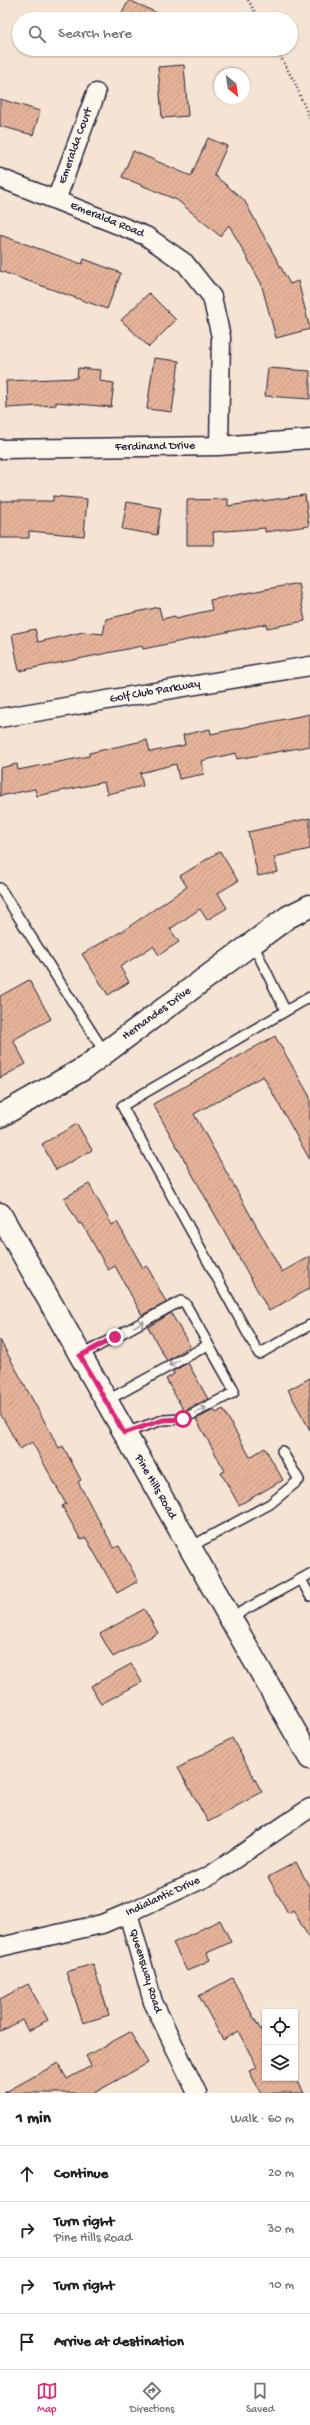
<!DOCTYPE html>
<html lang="en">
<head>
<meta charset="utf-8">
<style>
	:root { --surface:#fff; --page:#f2f2f2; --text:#202124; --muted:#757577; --line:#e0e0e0; --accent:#db2777 }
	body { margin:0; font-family:"Gochi Hand",sans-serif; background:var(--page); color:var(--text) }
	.controls { position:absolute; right:12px; bottom:12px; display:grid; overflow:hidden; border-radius:0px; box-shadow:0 1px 3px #0004 }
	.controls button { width:36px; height:36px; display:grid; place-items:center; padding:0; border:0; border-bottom:1px solid var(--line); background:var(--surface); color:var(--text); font:20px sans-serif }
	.compass { position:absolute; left:214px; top:68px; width:36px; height:36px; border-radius:50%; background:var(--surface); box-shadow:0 1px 3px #0004; rotate:151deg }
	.stop { position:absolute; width:12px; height:12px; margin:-9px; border:3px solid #db2777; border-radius:50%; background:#fff }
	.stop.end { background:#db2777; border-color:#fff; box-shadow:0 1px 4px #0008 }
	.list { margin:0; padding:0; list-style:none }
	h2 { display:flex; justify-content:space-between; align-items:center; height:52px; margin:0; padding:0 16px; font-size:17px }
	h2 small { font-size:13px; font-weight:400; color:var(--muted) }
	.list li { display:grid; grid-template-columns:26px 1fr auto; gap:12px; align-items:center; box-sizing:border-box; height:56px; padding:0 16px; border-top:1px solid var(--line) }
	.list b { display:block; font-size:15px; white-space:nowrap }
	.list p { margin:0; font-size:13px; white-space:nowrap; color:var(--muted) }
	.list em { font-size:13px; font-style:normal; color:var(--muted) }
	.icon { flex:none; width:22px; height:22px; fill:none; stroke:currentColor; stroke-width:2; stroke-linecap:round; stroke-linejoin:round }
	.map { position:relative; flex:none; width:310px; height:2093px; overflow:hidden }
	.search { position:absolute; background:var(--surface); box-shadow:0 1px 3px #0004; left:12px; right:12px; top:12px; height:44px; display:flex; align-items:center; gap:10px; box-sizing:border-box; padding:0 14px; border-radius:22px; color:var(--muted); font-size:15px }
	.sheet { height:276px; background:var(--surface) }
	nav { display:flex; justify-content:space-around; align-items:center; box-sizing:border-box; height:56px; border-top:1px solid var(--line); background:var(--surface); font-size:11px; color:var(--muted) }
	nav a { display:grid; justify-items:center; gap:2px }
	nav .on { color:var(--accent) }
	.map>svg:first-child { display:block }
	.building { fill:url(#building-hatch); stroke:#22223b }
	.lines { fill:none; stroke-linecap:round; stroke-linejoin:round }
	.lane-casing { stroke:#22223b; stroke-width:12 }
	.street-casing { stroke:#22223b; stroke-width:21 }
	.secondary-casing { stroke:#22223b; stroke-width:25 }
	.path { stroke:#22223b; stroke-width:2.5; stroke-dasharray:1 3; stroke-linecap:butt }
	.lane { stroke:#fbf7ec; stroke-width:9 }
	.street { stroke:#fbf7ec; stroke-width:18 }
	.secondary { stroke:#fbf7ec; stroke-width:22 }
	.oneway { stroke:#99979c }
	.route { stroke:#db2777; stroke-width:5 }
	.labels { text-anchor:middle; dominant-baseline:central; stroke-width:3.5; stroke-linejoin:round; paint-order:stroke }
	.street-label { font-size:12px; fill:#22223b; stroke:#fbf7ec }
</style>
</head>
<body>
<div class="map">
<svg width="310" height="2093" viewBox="0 0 310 2093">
	<defs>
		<pattern id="building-hatch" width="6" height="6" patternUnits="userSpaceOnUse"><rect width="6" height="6" fill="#e6b399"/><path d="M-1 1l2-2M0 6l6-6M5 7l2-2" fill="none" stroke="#c59a85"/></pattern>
	</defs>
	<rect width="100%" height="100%" fill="#f5e3d3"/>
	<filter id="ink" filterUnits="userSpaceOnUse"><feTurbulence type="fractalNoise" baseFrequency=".025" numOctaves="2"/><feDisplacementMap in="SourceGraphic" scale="8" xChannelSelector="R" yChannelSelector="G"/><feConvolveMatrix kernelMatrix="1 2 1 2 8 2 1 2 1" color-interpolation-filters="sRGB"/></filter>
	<g filter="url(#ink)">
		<path class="building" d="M 129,0 L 170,19 L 119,19 Z
			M 184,65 L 188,116 L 162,118 L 158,67 Z
			M 0,99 L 40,111 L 33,135 L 0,126 Z
			M 208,138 L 227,146 L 214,175 L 244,200 L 290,284 L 298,281 L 310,329 L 276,338 L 261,283 L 229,225 L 220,236 L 177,200 L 122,177 L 133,151 L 191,176 Z
			M 0,235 L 82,264 L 84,259 L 121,273 L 107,309 L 0,271 Z
			M 149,293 L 176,320 L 149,347 L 121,320 Z
			M 154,358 L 179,361 L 172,412 L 147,409 Z
			M 78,368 L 101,370 L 100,381 L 114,383 L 111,407 L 56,402 L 56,405 L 7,408 L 6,381 L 77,378 Z
			M 268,368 L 310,371 L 310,399 L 265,396 Z
			M 305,495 L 309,526 L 265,532 L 265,528 L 213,532 L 214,545 L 187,545 L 187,500 L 228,499 L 228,506 Z
			M 53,496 L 87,499 L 84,536 L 29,531 L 29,538 L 0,538 L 0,501 L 53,501 Z
			M 127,502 L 161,508 L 157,535 L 122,529 Z
			M 298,583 L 305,621 L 267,628 L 266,624 L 143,649 L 142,646 L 19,671 L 12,634 L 35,629 L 38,642 L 83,632 L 103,634 L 106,619 L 159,607 L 162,619 L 175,616 L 176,618 L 212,610 L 210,600 Z
			M 310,714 L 310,746 L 237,759 L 236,753 L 201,761 L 204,774 L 179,779 L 176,764 L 140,773 L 143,786 L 107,794 L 104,782 L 37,796 L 35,789 L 0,796 L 0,768 L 17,764 L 18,770 L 89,756 L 89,753 L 147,740 L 150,752 L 185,745 L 183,735 L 210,729 L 211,734 Z
			M 310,818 L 310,849 L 274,857 L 278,872 L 258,876 L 248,832 Z
			M 220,851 L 238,881 L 218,893 L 227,908 L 207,920 L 200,909 L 170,929 L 179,942 L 159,955 L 153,946 L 120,967 L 129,982 L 108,995 L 82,954 L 124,930 L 187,887 L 180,876 Z
			M 29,980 L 51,1019 L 13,1040 L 26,1064 L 0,1078 L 0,996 Z
			M 275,1036 L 310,1097 L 310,1160 L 263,1076 L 194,1114 L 282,1272 L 310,1256 L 310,1288 L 269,1311 L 153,1104 Z
			M 77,1124 L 92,1150 L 56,1170 L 42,1144 Z
			M 89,1184 L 112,1225 L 117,1222 L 143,1268 L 147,1266 L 165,1300 L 166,1303 L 142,1315 L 115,1266 L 108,1270 L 82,1223 L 79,1224 L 64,1198 Z
			M 171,1313 L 190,1346 L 167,1361 L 148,1327 Z
			M 0,1340 L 59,1448 L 63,1446 L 81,1480 L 78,1482 L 114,1548 L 119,1546 L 138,1581 L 117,1593 L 86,1538 L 81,1540 L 62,1506 L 66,1504 L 32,1442 L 20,1449 L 0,1413 Z
			M 188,1363 L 208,1399 L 184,1411 L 166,1379 L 174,1374 L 173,1371 Z
			M 310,1378 L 310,1430 L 288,1390 Z
			M 223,1409 L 250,1457 L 265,1448 L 283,1480 L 239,1505 L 221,1473 L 225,1471 L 196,1419 L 214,1410 L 216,1413 Z
			M 144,1609 L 158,1633 L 113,1657 L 100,1634 Z
			M 131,1664 L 142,1682 L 101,1704 L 91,1686 Z
			M 232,1738 L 262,1792 L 208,1822 L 178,1768 Z
			M 296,1862 L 310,1888 L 310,1940 L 293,1910 L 288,1913 L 268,1877 Z
			M 220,1920 L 231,1942 L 207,1953 L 210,1960 L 187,1971 L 173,1943 Z
			M 93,1964 L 109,2015 L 83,2023 L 66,1972 Z
			M 232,1978 L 265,2038 L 265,2078 L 296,2078 L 304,2093 L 261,2093 L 249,2071 L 257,2067 L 238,2031 L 223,2040 L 199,1996 Z
			M 28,1984 L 48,2020 L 28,2031 L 22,2020 L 0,2032 L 0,1999 Z
			M 130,2032 L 148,2063 L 94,2093 L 4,2093 L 58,2063 L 67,2079 L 91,2066 L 86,2056 Z"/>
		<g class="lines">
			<g class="lane-casing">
				<path id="lane" d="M 0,888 L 105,1053
					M 253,944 L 285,1010
					M 310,997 L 122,1106 L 259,1354 L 310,1325
					M 80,1356 L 181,1301 L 185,1303 L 234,1390 L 233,1393 L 183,1419 L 163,1420 L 124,1433
					M 106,1401 L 208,1345
					M 190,1547 L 270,1504 L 299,1480 L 282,1451
					M 301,1579 L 310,1596
					M 230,1618 L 310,1574"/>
			</g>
			<g class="street-casing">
				<path id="street" d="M 0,178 L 146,236 L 185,263 L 212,297 L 221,337 L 219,446
					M 56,200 L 96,93
					M 0,449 L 219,446 L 310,439
					M 0,718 L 310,666
					M 128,1913 L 153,2002 L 197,2093
					M 0,1947 L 102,1924 L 128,1913 L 211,1875 L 310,1808"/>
			</g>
			<g class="secondary-casing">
				<path id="secondary" d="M 0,1116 L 83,1069 L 288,917 L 310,906
					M 0,1214 L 310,1758"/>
			</g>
			<path class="path" d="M 248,0 L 259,19
				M 276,49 L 295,83 L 310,120"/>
			<use href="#lane" class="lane"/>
			<use href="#street" class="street"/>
			<use href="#secondary" class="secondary"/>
		</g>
		<defs><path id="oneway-shaft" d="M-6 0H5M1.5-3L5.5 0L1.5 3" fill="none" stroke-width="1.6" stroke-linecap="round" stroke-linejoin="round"/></defs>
		<g class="oneway">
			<use href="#oneway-shaft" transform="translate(139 1324) rotate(-29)"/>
			<use href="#oneway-shaft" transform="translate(174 1363) rotate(151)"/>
			<use href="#oneway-shaft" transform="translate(201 1410) rotate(-28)"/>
		</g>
	</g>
	<g class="lines" filter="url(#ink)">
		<path class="route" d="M 115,1337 L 80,1356 L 124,1433 L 163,1420 L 183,1419"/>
	</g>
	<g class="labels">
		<g class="street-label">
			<text transform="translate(76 146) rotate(-70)">Emeralda Court</text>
			<text transform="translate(107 220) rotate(22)">Emeralda Road</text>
			<text transform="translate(155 447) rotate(-1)">Ferdinand Drive</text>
			<text transform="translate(155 692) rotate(-10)">Golf Club Parkway</text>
			<text transform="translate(157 1014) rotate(-36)">Hernandes Drive</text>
			<text transform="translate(155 1487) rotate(60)">Pine Hills Road</text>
			<text transform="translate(163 1897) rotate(-25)">Indialantic Drive</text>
			<text transform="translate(145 1971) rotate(73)">Queensway Road</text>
		</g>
	</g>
</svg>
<div class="controls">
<button><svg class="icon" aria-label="locate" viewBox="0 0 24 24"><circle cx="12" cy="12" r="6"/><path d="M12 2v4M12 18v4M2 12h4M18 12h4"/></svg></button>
<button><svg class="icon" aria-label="layers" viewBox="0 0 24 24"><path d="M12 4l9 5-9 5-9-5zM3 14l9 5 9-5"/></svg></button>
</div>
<svg class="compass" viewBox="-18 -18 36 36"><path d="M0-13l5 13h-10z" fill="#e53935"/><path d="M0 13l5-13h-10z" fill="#757577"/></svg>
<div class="stop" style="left:183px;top:1419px"></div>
<div class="stop end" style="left:115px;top:1337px"></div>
<div class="search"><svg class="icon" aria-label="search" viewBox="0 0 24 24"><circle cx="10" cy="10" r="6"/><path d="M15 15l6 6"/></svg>Search here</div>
</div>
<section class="sheet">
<h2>1 min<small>Walk · 60 m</small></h2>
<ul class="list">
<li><svg class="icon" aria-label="ahead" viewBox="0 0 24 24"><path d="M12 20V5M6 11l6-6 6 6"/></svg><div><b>Continue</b></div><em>20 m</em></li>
<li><svg class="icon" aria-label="right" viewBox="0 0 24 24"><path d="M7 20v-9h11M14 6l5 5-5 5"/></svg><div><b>Turn right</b><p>Pine Hills Road</p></div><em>30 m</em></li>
<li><svg class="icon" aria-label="right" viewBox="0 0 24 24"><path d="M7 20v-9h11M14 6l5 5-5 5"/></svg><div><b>Turn right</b></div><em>10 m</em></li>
<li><svg class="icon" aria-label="arrive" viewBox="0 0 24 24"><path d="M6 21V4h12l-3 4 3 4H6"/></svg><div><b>Arrive at destination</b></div></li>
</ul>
</section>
<nav>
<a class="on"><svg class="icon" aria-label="map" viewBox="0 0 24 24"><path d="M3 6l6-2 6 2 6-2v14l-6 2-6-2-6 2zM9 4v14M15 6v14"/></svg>Map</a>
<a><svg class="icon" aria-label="directions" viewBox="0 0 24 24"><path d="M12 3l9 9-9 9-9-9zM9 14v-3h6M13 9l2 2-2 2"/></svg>Directions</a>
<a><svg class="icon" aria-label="saved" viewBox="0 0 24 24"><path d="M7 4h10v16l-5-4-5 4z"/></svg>Saved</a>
</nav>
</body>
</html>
